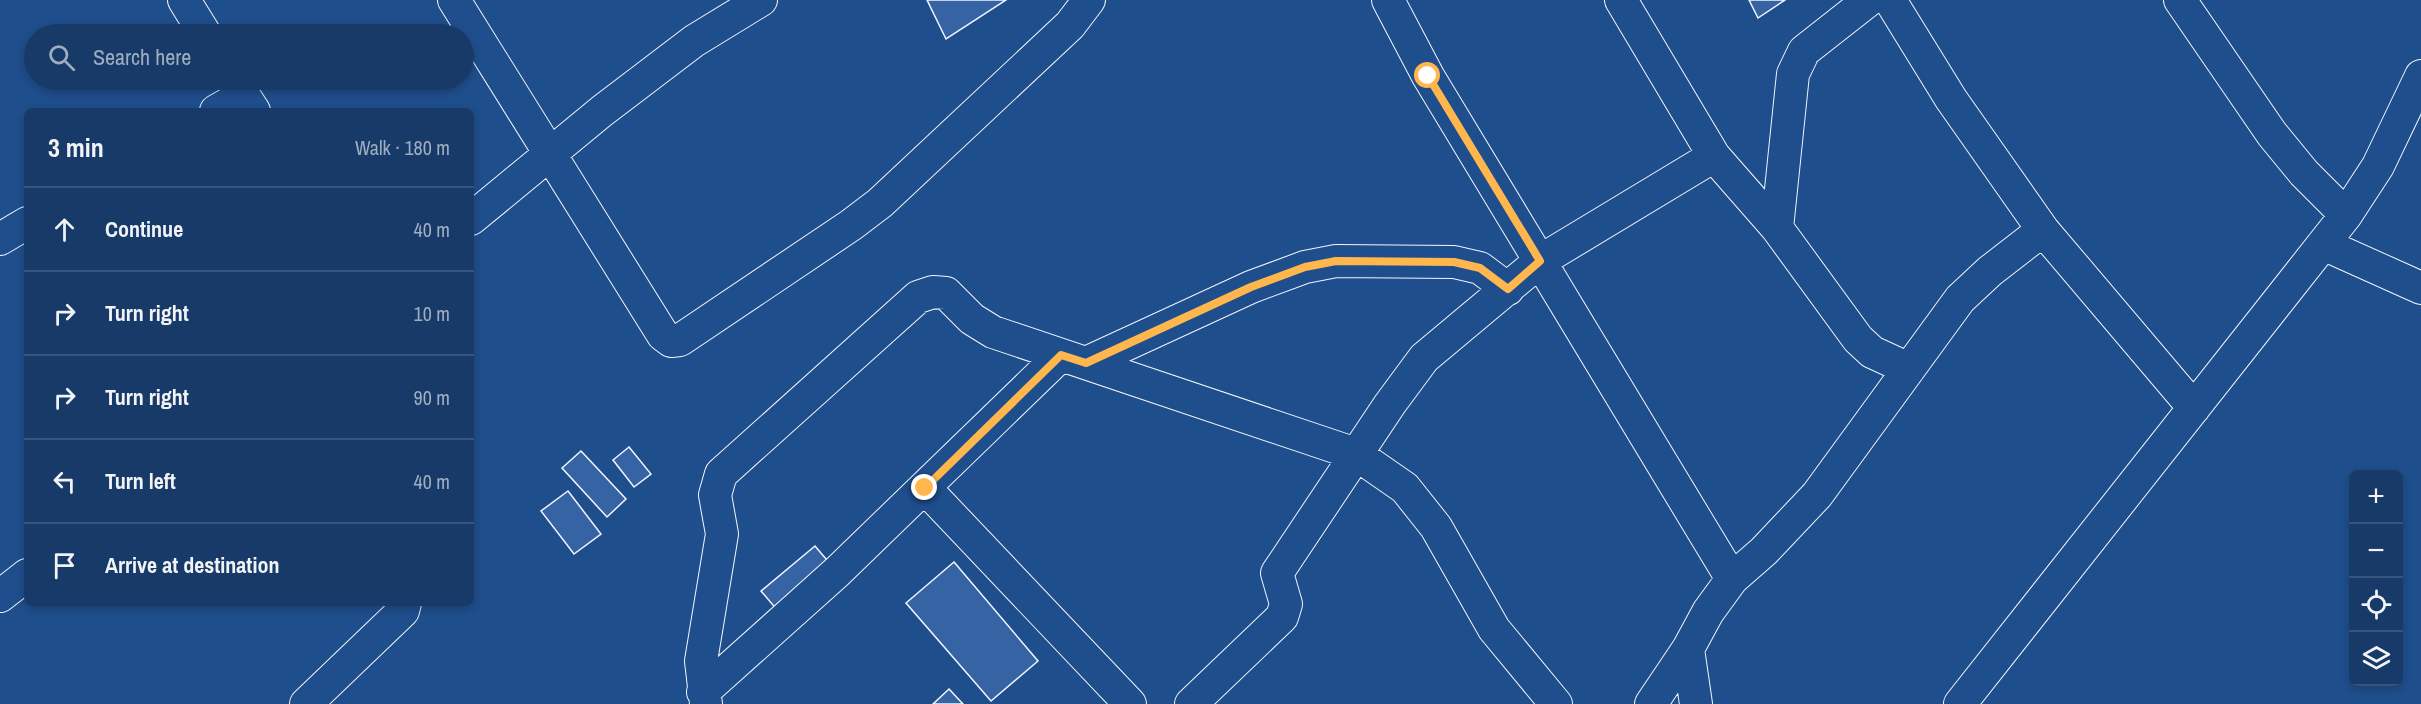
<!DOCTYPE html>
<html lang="en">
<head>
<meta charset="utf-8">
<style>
	:root { --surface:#173a69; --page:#244571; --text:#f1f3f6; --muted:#9eadc0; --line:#36547d }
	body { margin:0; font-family:"Archivo Narrow",sans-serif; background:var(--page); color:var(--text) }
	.controls { position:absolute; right:18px; bottom:18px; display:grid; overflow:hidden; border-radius:9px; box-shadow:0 3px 9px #0003 }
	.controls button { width:54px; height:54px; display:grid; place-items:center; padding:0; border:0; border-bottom:2px solid var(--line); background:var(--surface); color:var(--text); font:30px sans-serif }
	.stop { position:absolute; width:18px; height:18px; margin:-14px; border:4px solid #ffb74d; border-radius:50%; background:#fff }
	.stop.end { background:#ffb74d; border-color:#fff; box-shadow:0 2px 6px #0008 }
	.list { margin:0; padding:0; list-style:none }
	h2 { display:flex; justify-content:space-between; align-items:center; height:78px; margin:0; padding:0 24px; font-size:26px }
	h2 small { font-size:20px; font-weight:400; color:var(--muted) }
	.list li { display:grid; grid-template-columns:39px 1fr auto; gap:18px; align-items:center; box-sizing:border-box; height:84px; padding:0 24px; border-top:2px solid var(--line) }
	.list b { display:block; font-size:22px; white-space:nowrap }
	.list em { font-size:20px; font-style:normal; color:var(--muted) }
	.icon { flex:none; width:33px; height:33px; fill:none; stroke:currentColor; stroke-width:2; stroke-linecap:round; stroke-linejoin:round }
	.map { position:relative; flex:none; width:2421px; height:704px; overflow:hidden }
	.search { position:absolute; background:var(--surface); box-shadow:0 3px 9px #0003; left:24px; top:24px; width:450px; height:66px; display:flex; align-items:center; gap:15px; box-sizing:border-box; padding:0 21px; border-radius:33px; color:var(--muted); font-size:22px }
	.panel { position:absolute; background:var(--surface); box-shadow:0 3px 9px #0003; left:24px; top:108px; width:450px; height:498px; border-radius:9px }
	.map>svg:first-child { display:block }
	.building { fill:#3563a3; stroke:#f2f6ff; stroke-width:1.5 }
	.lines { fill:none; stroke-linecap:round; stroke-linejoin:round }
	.minor-casing { stroke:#f2f6ff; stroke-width:34 }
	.minor { stroke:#1f4e8c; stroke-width:32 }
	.route { stroke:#ffb74d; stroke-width:8 }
</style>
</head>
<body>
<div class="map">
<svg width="2421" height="704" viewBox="0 0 2421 704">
	<rect width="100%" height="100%" fill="#1f4e8c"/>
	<path class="building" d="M 927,0 L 1006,0 L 946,39 Z
		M 1749,0 L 1785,0 L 1758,18 Z
		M 629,447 L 651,474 L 634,487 L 613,460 Z
		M 581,451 L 626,499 L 607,517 L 562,468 Z
		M 568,491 L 601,534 L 574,554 L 541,511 Z
		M 815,546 L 837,572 L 784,618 L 761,591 Z
		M 954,562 L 1038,661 L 991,701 L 906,603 Z
		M 949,689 L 963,704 L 933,704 Z"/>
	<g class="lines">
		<g class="minor-casing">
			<path id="minor" d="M 184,0 L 205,34
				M 454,0 L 663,335 L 671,341 L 680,340 L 851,225 L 880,203 L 1070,25 L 1089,0
				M 1388,0 L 1428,76 L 1732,579
				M 1621,0 L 1714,156 L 1777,228 L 1858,339 L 1872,352 L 1909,369
				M 1890,0 L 1951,99 L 2043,230 L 2194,408
				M 2180,0 L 2272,134 L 2304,173 L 2346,215
				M 234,80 L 254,111
				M 216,111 L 244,95
				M 471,219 L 602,111 L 694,41 L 761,0
				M 1777,228 L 1793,74 L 1804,51 L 1869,0
				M 0,239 L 27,223
				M 2323,244 L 2421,288
				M 1086,363 L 1251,287 L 1305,267 L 1336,261 L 1454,262 L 1480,268 L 1508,289
				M 925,488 L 1130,704
				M 0,596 L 27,575
				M 1688,649 L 1696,704
				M 703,692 L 837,572 L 1061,355
				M 306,704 L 403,611 L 405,603
				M 706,704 L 701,661 L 722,534 L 715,495 L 721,474 L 918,297 L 933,292 L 946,293 L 972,319 L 993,332 L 1356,454 L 1405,488 L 1436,527 L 1494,629 L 1556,704
				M 1191,704 L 1282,617 L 1286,604 L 1277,573 L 1390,404 L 1424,358 L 1540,261 L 1714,156
				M 1651,704 L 1688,649 L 1708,612 L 1732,579 L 1764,551 L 1817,495 L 1960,299 L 1990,271 L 2043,230
				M 1960,704 L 2346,215 L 2378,166 L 2421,76"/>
		</g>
		<use href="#minor" class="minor"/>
	</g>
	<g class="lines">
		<path class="route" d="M 925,488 L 1061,355 L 1086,363 L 1251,287 L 1305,267 L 1336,261 L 1454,262 L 1480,268 L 1508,289 L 1540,261 L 1428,76"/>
	</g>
</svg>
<div class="controls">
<button>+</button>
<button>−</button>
<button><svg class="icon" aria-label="locate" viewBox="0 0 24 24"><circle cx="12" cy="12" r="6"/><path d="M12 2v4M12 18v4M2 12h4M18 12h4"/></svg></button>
<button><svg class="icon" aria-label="layers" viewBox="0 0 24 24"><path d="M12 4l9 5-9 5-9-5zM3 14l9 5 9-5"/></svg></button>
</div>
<div class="stop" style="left:1428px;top:76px"></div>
<div class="stop end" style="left:925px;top:488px"></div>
<div class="search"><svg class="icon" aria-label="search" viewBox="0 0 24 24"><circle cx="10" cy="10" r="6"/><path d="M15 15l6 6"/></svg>Search here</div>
<section class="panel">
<h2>3 min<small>Walk · 180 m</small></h2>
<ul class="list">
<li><svg class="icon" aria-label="ahead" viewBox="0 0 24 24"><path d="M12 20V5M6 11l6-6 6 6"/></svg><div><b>Continue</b></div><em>40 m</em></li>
<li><svg class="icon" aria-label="right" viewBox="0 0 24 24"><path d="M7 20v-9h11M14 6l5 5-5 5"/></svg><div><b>Turn right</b></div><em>10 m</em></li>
<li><svg class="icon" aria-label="right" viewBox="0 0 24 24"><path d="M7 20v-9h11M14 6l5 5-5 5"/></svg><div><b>Turn right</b></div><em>90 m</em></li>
<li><svg class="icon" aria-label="left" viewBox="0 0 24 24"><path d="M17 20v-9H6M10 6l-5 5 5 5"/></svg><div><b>Turn left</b></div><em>40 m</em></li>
<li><svg class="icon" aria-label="arrive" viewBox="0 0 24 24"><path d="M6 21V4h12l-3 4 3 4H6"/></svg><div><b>Arrive at destination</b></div></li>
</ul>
</section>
</div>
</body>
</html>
